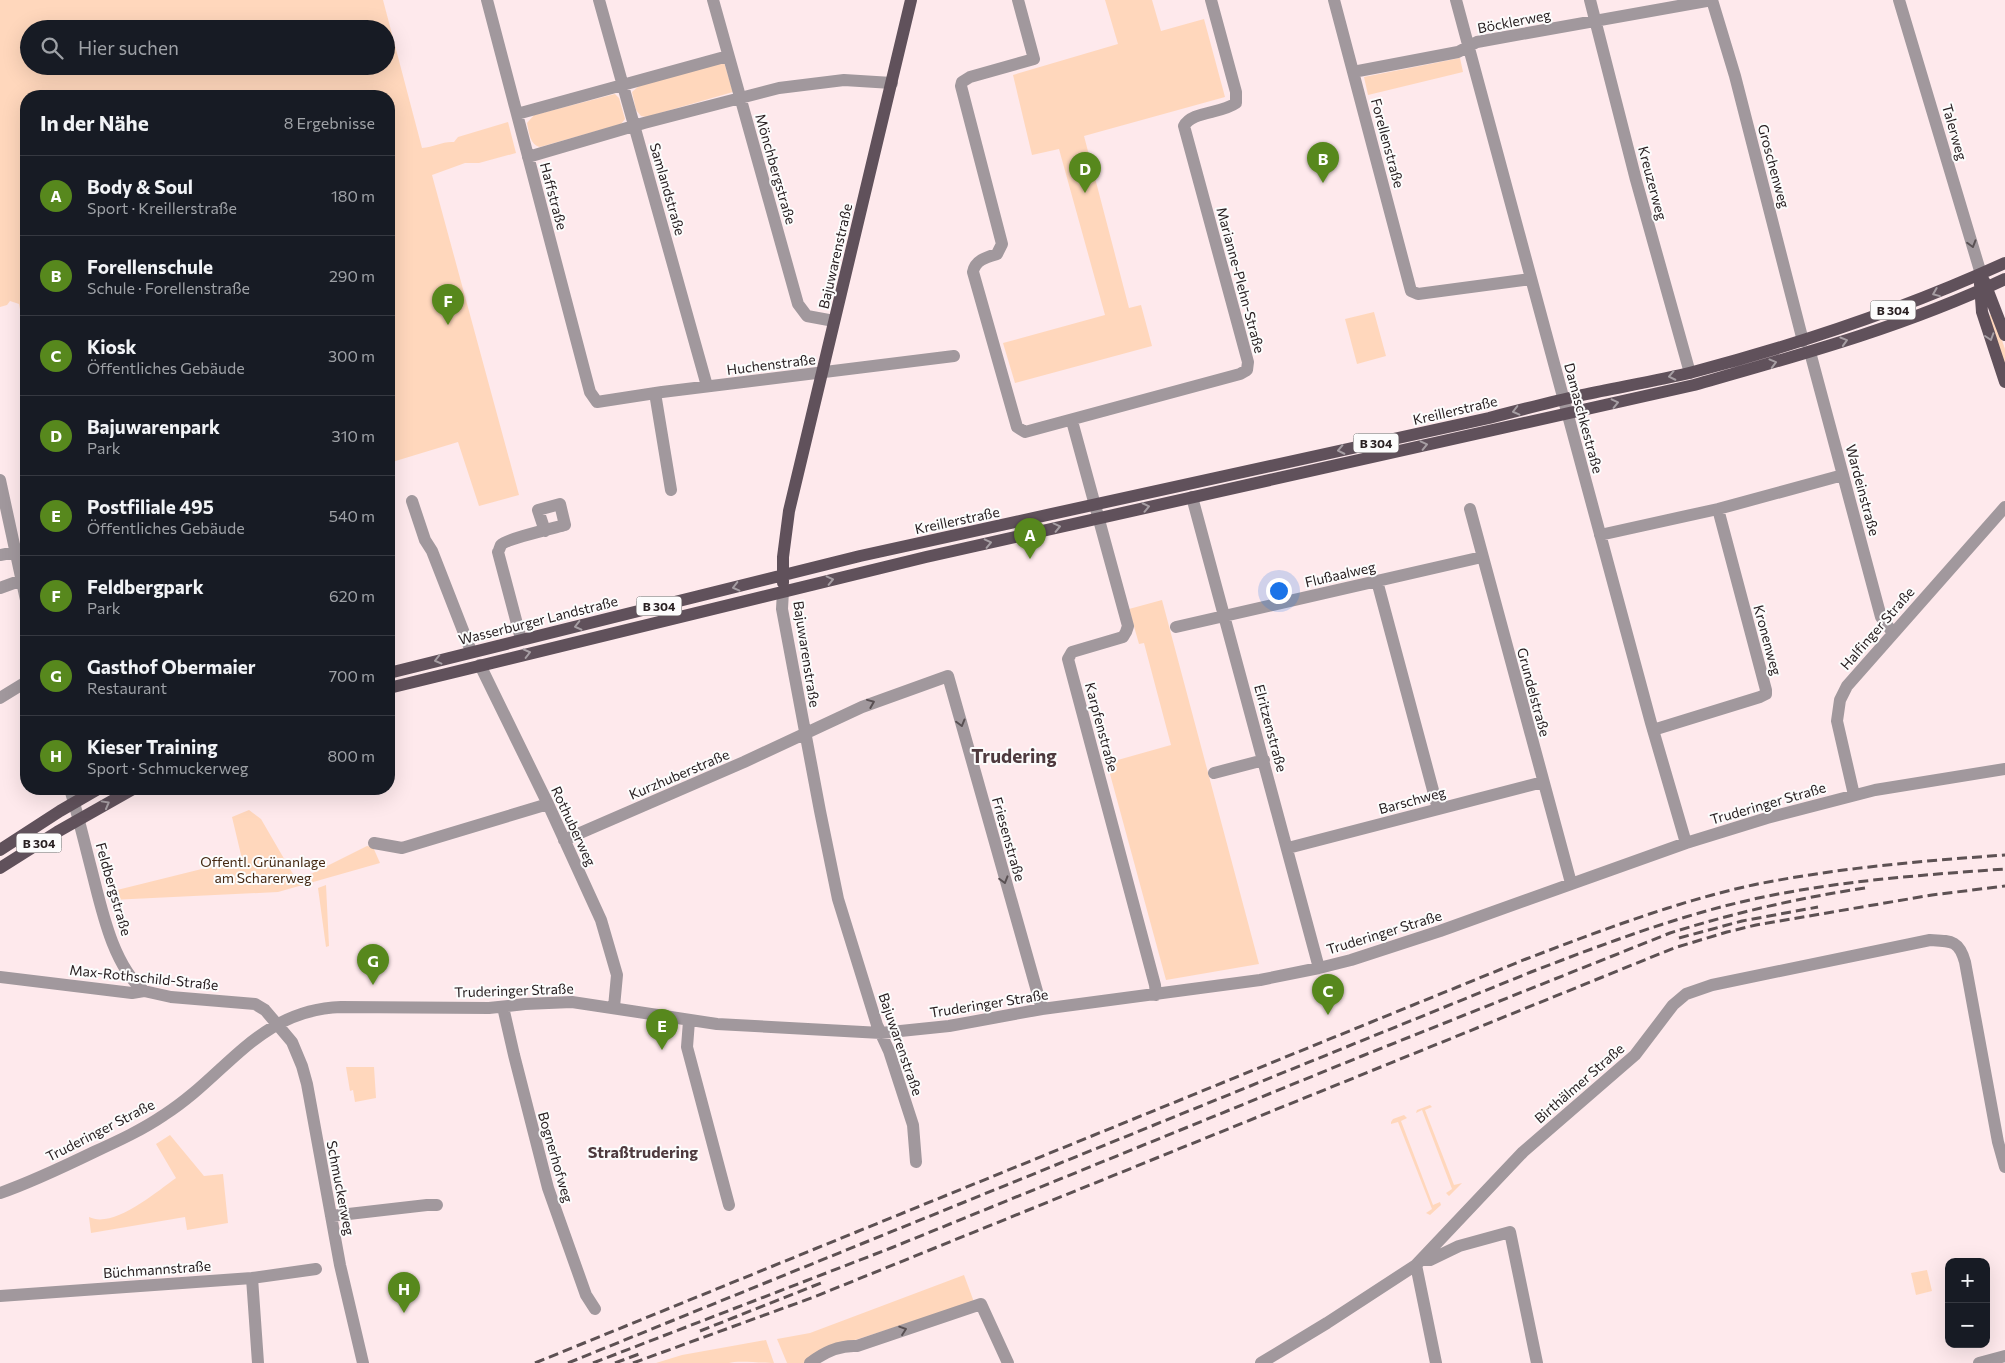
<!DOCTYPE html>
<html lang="de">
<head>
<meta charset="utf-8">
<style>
	:root { --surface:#171b24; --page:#242831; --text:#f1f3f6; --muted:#9ea1a6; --line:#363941; --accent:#57881d }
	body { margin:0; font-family:Commissioner,sans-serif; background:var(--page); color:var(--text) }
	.controls { position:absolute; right:15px; bottom:15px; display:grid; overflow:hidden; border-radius:10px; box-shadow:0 5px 20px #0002 }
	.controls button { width:45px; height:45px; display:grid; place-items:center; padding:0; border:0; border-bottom:1px solid var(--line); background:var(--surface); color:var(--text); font:25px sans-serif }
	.you { position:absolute; left:1278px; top:590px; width:18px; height:18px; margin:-12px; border:4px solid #fff; border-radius:50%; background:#1a73e8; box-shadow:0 0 0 8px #1a73e833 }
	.badge { display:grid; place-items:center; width:32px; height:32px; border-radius:50%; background:var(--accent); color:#fff; font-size:16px; font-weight:700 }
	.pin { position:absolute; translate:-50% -41px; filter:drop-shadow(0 1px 2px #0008) }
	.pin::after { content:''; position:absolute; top:26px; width:18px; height:15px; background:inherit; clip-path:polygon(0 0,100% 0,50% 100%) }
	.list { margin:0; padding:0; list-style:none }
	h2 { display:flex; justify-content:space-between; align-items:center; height:65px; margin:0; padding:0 20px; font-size:21px }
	h2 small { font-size:16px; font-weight:400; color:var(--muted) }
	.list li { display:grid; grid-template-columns:32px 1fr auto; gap:15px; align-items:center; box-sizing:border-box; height:80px; padding:0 20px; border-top:1px solid var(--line) }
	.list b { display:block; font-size:19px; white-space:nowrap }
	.list p { margin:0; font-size:16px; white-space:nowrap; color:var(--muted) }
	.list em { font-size:16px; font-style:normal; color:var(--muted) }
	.icon { flex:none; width:28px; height:28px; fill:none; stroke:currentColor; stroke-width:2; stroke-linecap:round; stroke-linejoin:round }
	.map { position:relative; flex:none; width:2005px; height:1363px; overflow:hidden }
	.search { position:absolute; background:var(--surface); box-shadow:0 5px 20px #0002; left:20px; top:20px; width:375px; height:55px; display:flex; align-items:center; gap:12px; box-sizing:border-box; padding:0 18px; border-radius:28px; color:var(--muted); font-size:19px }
	.panel { position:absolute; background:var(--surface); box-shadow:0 5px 20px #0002; left:20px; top:90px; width:375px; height:705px; border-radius:20px }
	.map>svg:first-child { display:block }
	.green { fill:#ffd7bc; fill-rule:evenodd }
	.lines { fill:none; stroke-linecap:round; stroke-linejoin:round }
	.minor { stroke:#a1989d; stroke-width:12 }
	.major { stroke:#60515b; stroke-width:12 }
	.rail { stroke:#5d5153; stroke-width:3; stroke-dasharray:10 5; stroke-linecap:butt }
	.oneway { stroke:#595053 }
	.oneway2 { stroke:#a69ea3 }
	.labels { text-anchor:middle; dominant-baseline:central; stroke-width:4; stroke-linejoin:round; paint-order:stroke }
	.shield { fill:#fcfcfc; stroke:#686263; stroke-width:1 }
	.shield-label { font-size:12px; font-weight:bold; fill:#292022 }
	.street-label { font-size:14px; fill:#292022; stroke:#fcfcfc }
	.park-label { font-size:14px; fill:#442812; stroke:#fcfcfc }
	.quarter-label { font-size:16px; font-weight:bold; fill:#4e3a3e; stroke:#fcfcfc }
	.district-label { font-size:19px; font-weight:bold; fill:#4e3a3e; stroke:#fcfcfc }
</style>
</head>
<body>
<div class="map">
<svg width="2005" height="1363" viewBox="0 0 2005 1363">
	<rect width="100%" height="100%" fill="#fee9ec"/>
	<path class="green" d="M 0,0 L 383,0 L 422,148 C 434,147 443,141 454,142 L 458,137 L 508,122 L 516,153 L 479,163 L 465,163 L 432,175 L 519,495 L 479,506 L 458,442 L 389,463 L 389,96 L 26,96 L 26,302 L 25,303 L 26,309 L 20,309 L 19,304 L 10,301 L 7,305 L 0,307 ZM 29,29 L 386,29 L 386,66 L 29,66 Z
		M 1105,0 L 1152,0 L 1161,31 L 1204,19 L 1225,97 L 1084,136 L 1129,308 L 1141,305 L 1152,346 L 1015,383 L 1003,343 L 1105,315 L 1059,149 L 1032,155 L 1013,75 L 1118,44 Z
		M 1460,58 L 1463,72 L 1368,95 L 1364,77 Z
		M 724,62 L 733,92 L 646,117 L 641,116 L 636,110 L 632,92 L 640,85 Z
		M 615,94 L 619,98 L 625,119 L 621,124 L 540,147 C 530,145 529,132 527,123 L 534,115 Z
		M 1374,312 L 1386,356 L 1357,364 L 1345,319 Z
		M 1993,314 L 2005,349 L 2005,369 L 1988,316 Z
		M 1162,600 L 1259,964 L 1166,980 L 1107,763 L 1171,745 L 1144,643 L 1139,644 L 1129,609 Z
		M 249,810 L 261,819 L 297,881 L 367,846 L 373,847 L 380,863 L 278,892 L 111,900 L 109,892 L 242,859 L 232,817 Z
		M 326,885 L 329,946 L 326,947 L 318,888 Z
		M 346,1067 L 374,1067 L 376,1098 L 355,1102 L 353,1090 L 350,1091 Z
		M 1430,1105 L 1432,1107 L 1425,1110 L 1454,1185 L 1462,1183 L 1449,1196 L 1446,1193 L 1452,1189 L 1422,1110 L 1416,1113 L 1417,1110 Z
		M 1404,1115 L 1407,1118 L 1401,1121 L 1433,1205 L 1440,1202 L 1441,1205 L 1430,1215 L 1426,1213 L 1432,1209 L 1398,1122 L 1391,1124 L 1391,1122 L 1393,1119 Z
		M 170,1135 L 204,1176 L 223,1174 L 228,1223 L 187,1230 L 185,1217 L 91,1233 L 89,1217 C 113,1229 155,1193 176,1178 L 156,1144 Z
		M 1927,1270 L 1932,1291 L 1916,1295 L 1911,1273 Z
		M 964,1275 L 974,1302 L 855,1340 L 835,1344 L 805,1363 L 787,1363 L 777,1339 L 810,1333 Z
		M 766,1340 L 774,1363 C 763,1363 737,1360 729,1363 L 656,1363 L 682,1355 Z"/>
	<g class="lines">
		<path class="minor" d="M 487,0 L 590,392 L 597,402 L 662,392 L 954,356
			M 599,0 L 707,386
			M 713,0 L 798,304 L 807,316 L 834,321
			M 1018,0 L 1034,59 L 970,77 L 962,82 L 961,86 L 1002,244 L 997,254 C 987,257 975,260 973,272 L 1017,427 L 1025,432 L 1240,374 L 1247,370 L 1248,362 L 1184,126 C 1192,111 1221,114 1236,103 L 1236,92 L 1211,0
			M 1334,0 L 1411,291 L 1418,294 L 1531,279
			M 1456,0 L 1651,723 L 1686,843
			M 1590,0 L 1636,180 L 1690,373
			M 1712,0 L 1735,76 L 1803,341
			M 1899,0 L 1981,274
			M 1353,72 L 1458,52 L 1477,42 L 1712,0
			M 517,114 L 728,56
			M 528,157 L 644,123 L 779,88 L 844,80 L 892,83
			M 1810,352 L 1881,617 L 1893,633
			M 655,393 L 671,490
			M 1072,421 L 1128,626 L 1126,632 L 1123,637 L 1072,652 L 1068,659 L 1155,985 L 1156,995
			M 0,480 L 26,600
			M 1192,497 L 1319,968
			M 412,501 L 425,540 L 432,551 L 471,651
			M 1470,509 L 1571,883
			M 1600,535 L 1718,509 L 1843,475
			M 0,555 L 16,552
			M 1377,581 L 1438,809
			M 0,588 L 22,580
			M 783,591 L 782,609 L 820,811 L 838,899 L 877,1025 L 889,1051 L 913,1125 L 916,1162
			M 1176,627 L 1482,557
			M 521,639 L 498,552 C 499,551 500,547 501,545 C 506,539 554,528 565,525 L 560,504 L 538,510 L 545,531
			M 480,665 L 548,804 L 601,920 L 617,975 L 614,1007
			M 0,698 L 26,682
			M 1653,730 L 1760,697 L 1766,694 L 1766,690 L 1718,509
			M 1214,773 L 1264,760
			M 70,789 C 78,815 84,841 91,868 C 101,906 112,965 144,991
			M 1854,795 L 1837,721 L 1840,700 L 1847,686 L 2005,507
			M 564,840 L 744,762 L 862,707 L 948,676 L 1042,1009
			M 374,843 L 402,848 L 548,804
			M 1288,848 L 1543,782
			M 0,977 L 132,993 L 144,991 L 171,997 L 255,1004 L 265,1010 L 292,1042 L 302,1066 L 307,1084 L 340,1265 L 363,1363
			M 503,1007 L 514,1055 L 548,1188 L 586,1295 L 595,1309
			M 689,1021 L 687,1047 L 729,1205
			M 0,1193 C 32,1182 63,1167 94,1152 C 118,1141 142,1130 164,1115 C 227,1075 258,1010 341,1007 L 489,1008 L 525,1004 L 572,1002 L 717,1024 L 881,1033 L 949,1026 L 1042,1009 L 1260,980 L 1319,968 L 1351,960 L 1440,931 L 1686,843 L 1767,818 L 1875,790 L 2005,769
			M 331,1216 L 427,1205 L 437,1205
			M 1421,1260 L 1430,1260 L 1459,1246 L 1510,1232 L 1537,1363
			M 1416,1265 L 1436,1363
			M 252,1278 L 258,1363
			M 0,1296 L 252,1278 L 316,1269
			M 810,1363 C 824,1352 840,1345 857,1346 L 981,1304 L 1008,1363
			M 1261,1363 L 1327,1323 L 1416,1265 L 1523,1152 L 1635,1055 L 1673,1005 L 1686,994 L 1712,985 L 1930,940 C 1951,941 1959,940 1965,962 L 1998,1142 L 2005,1167
			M 1979,1363 L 2005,1356"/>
		<path class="major" d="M 1984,281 L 2005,335
			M 1980,284 L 1982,312 L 2005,382
			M 783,583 L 783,557 L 789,511 L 911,0
			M 389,673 L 860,556 L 1489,418 C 1520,410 1551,402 1582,395 C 1619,387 1656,381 1693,372 C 1800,344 1904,309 2005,263
			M 389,688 L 926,557 L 1694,385 C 1800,355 1906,326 2005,279
			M 0,850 L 60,811 L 98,789
			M 0,868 L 57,832 L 133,789"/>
		<path class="rail" d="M 1679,938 L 1742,921 L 1818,907
			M 700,1331 L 821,1283
			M 535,1363 L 1526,959 C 1600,931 1675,902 1753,885 C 1836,868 1921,861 2005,855
			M 568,1363 L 1531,972 C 1604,944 1677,916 1754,899 C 1836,881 1921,875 2005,869
			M 593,1363 L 891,1248 L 1362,1056 L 1670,933 C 1734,913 1798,898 1865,888
			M 615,1363 L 639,1354
			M 633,1363 L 814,1297 L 1674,948 L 1727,932 L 1756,925 L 1932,895 L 2005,886"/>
	</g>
	<defs><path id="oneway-chevron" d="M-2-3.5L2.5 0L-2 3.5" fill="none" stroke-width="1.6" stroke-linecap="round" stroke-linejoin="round" transform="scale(1.25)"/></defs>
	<g class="oneway">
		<use href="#oneway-chevron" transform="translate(1972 244) rotate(74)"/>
		<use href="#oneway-chevron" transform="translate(871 703) rotate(-22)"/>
		<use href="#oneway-chevron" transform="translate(961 723) rotate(75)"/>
		<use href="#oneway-chevron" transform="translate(1004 880) rotate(74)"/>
		<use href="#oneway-chevron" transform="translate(903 1330) rotate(-19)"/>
	</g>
	<g class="oneway2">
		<use href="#oneway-chevron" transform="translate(1936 293) rotate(158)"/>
		<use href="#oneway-chevron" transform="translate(1990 337) rotate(72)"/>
		<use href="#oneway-chevron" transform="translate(1844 341) rotate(-17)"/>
		<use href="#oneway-chevron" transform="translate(1773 363) rotate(-15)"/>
		<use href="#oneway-chevron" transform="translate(1672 376) rotate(168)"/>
		<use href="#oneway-chevron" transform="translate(1615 403) rotate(-13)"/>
		<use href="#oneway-chevron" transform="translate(1516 411) rotate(166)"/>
		<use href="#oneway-chevron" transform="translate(1424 445) rotate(-13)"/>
		<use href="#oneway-chevron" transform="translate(1341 450) rotate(168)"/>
		<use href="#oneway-chevron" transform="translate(1146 507) rotate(-12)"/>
		<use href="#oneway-chevron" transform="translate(1057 527) rotate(-13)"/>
		<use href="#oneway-chevron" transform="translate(988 543) rotate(-13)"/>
		<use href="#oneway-chevron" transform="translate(830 580) rotate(-13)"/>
		<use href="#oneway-chevron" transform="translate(736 587) rotate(166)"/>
		<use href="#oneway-chevron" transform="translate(578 626) rotate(166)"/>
		<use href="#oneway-chevron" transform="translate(527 653) rotate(-14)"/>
		<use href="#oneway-chevron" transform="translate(438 660) rotate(166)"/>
		<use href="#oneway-chevron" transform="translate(106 804) rotate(-29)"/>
	</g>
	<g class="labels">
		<g class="shield">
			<rect x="1870.5" y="300.5" width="45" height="19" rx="4"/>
			<rect x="1353.5" y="433.5" width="45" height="19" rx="4"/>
			<rect x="636.5" y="596.5" width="45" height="19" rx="4"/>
			<rect x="16.5" y="833.5" width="45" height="19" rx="4"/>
		</g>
		<g class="shield-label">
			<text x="1893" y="310">B 304</text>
			<text x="1376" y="443">B 304</text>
			<text x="659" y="606">B 304</text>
			<text x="39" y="843">B 304</text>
		</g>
		<g class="street-label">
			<text transform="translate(1514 21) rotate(-11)">Böcklerweg</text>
			<text transform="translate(1955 132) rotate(74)">Talerweg</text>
			<text transform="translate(1388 143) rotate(75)">Forellenstraße</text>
			<text transform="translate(1774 166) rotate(75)">Groschenweg</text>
			<text transform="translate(776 169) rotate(74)">Mönchbergstraße</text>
			<text transform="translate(1653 183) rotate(75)">Kreuzerweg</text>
			<text transform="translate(668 189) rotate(74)">Samlandstraße</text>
			<text transform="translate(554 196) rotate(75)">Haffstraße</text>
			<text transform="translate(835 256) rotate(-77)">Bajuwarenstraße</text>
			<text transform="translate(1241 280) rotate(75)">Marianne-Plehn-Straße</text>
			<text transform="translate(771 364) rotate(-7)">Huchenstraße</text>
			<text transform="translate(1455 410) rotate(-13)">Kreillerstraße</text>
			<text transform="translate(1584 418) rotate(75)">Damaschkestraße</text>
			<text transform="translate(1863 490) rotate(75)">Wardeinstraße</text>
			<text transform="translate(957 520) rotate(-12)">Kreillerstraße</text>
			<text transform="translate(1340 574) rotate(-13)">Flußaalweg</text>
			<text transform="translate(538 620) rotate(-14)">Wasserburger Landstraße</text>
			<text transform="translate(1877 628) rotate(-49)">Halfinger Straße</text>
			<text transform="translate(1768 640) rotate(75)">Kronenweg</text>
			<text transform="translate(807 654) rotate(81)">Bajuwarenstraße</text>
			<text transform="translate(1534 692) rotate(75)">Grundelstraße</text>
			<text transform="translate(1102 727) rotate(75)">Karpfenstraße</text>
			<text transform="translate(1271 728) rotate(75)">Elritzenstraße</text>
			<text transform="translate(679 774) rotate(-23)">Kurzhuberstraße</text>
			<text transform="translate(1412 800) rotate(-15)">Barschweg</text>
			<text transform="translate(1768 803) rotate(-16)">Truderinger Straße</text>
			<text transform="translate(574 826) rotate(65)">Rothuberweg</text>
			<text transform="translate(1009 839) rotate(74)">Friesenstraße</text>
			<text transform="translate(114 889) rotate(74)">Feldbergstraße</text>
			<text transform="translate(1384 932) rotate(-17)">Truderinger Straße</text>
			<text transform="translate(144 977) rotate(6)">Max-Rothschild-Straße</text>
			<text transform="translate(514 990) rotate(-2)">Truderinger Straße</text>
			<text transform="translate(989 1003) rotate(-9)">Truderinger Straße</text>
			<text transform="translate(901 1044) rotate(71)">Bajuwarenstraße</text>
			<text transform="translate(1579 1083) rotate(-41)">Birthälmer Straße</text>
			<text transform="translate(100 1130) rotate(-27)">Truderinger Straße</text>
			<text transform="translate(556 1157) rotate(74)">Bognerhofweg</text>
			<text transform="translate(341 1188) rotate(79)">Schmuckerweg</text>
			<text transform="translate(157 1269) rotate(-4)">Büchmannstraße</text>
		</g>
		<g class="park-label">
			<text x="263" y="861">Offentl. Grünanlage<tspan x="263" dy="16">am Scharerweg</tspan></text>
		</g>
		<g class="quarter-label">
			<text x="643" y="1151">Straßtrudering</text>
		</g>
		<g class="district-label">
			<text x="1014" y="755">Trudering</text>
		</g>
	</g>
</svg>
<div class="controls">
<button>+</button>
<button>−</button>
</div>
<div class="you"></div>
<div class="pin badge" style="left:1030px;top:559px">A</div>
<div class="pin badge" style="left:1323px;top:183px">B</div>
<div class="pin badge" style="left:1328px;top:1015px">C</div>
<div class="pin badge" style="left:1085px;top:193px">D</div>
<div class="pin badge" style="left:662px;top:1050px">E</div>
<div class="pin badge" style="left:448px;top:325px">F</div>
<div class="pin badge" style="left:373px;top:985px">G</div>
<div class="pin badge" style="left:404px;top:1313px">H</div>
<div class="search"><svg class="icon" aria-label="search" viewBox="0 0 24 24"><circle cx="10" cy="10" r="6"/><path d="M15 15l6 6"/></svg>Hier suchen</div>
<section class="panel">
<h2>In der Nähe<small>8 Ergebnisse</small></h2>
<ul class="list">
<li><span class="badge">A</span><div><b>Body &amp; Soul</b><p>Sport · Kreillerstraße</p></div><em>180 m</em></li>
<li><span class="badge">B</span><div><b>Forellenschule</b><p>Schule · Forellenstraße</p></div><em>290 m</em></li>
<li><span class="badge">C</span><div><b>Kiosk</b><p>Öffentliches Gebäude</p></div><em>300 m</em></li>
<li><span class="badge">D</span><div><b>Bajuwarenpark</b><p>Park</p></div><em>310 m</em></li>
<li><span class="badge">E</span><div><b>Postfiliale 495</b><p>Öffentliches Gebäude</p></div><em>540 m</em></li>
<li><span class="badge">F</span><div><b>Feldbergpark</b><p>Park</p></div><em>620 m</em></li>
<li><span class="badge">G</span><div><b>Gasthof Obermaier</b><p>Restaurant</p></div><em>700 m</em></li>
<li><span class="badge">H</span><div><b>Kieser Training</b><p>Sport · Schmuckerweg</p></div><em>800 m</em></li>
</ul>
</section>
</div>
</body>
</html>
